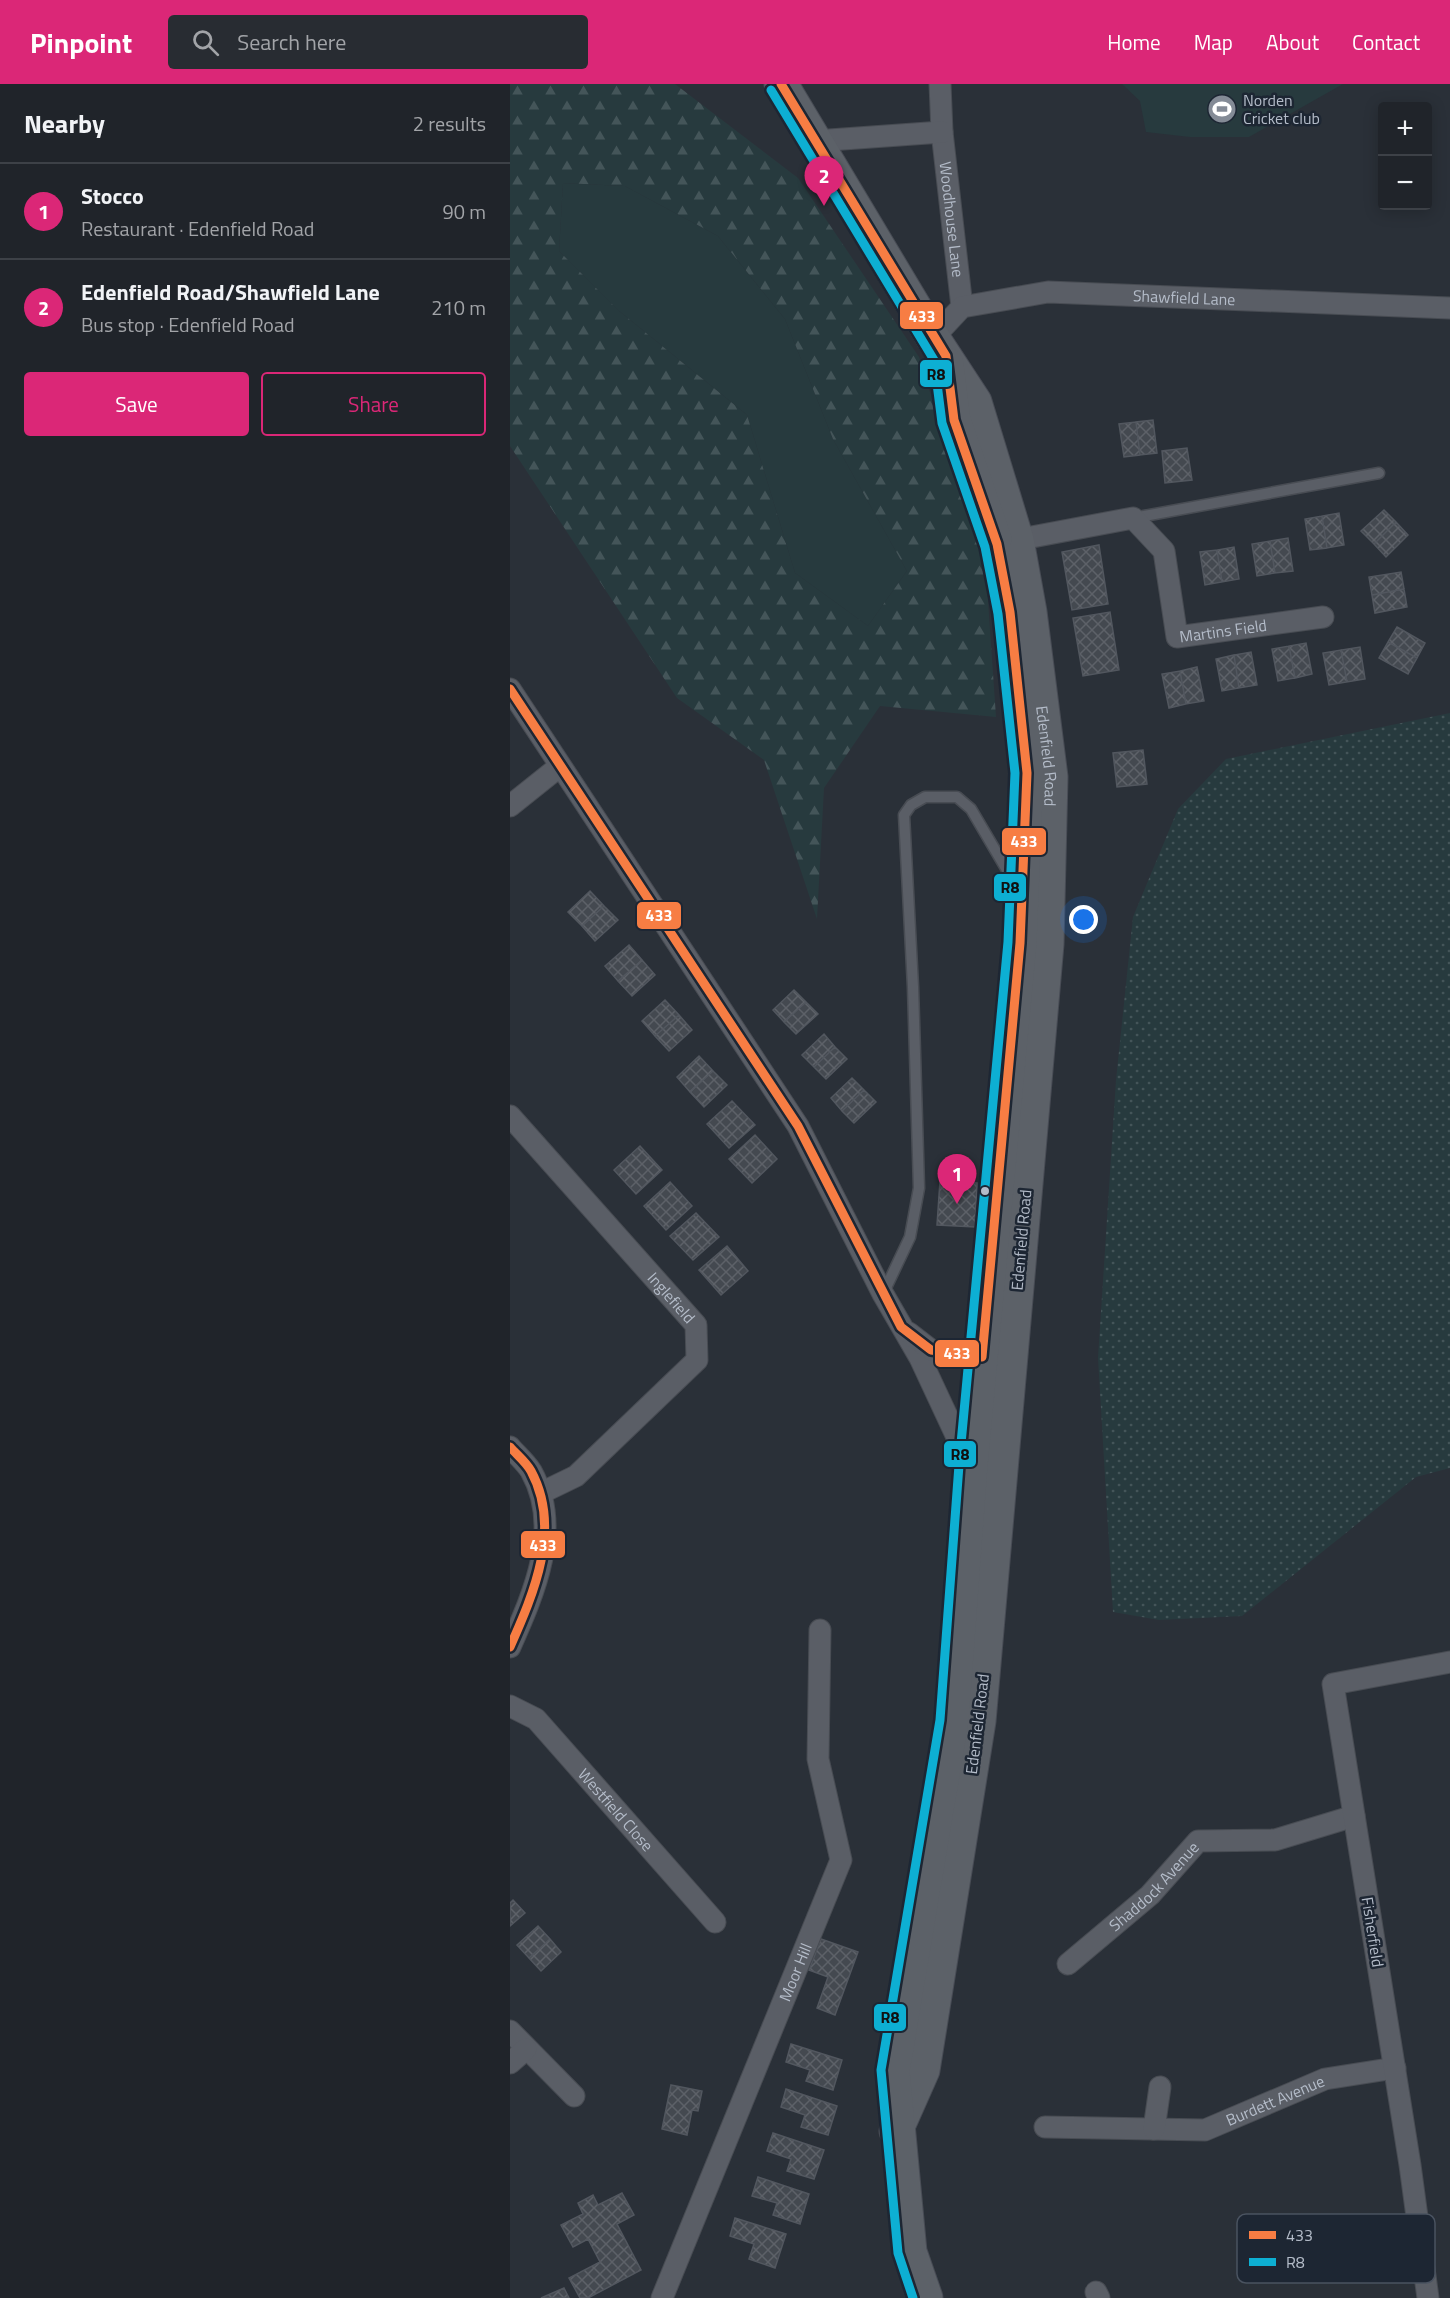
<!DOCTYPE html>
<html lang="en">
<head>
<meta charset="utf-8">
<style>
	:root { --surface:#20242a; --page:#282c32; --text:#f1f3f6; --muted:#a2a4a8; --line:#3d4147; --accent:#db2777 }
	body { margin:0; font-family:"Titillium Web",sans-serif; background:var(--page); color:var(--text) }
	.controls { position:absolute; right:18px; top:18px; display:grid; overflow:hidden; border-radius:6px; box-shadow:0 3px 15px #0003 }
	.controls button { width:54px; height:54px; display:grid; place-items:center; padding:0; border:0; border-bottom:2px solid var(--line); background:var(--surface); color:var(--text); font:30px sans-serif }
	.you { position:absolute; left:574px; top:836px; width:21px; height:21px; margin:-15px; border:4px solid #fff; border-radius:50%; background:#1a73e8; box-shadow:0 0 0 9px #1a73e833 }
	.badge { display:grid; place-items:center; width:39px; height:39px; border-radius:50%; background:var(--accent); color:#fff; font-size:20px; font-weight:700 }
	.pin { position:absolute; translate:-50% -50px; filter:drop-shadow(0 2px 3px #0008) }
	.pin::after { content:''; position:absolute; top:32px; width:21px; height:18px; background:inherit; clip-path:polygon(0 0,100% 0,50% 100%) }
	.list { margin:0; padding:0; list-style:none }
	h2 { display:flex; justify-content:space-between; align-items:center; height:78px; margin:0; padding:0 24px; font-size:26px }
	h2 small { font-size:20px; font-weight:400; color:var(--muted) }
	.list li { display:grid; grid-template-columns:39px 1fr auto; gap:18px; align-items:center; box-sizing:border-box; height:96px; padding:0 24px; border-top:2px solid var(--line) }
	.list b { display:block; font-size:22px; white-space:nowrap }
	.list p { margin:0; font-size:20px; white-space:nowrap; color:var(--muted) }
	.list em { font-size:20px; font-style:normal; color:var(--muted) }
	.actions { display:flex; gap:12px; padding:18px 24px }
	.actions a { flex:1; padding:14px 0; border:2px solid var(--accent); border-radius:6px; text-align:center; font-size:21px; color:var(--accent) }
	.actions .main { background:var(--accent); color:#fff }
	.icon { flex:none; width:33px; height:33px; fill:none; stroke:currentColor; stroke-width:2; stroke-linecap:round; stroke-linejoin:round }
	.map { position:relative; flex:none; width:940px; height:2214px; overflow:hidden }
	header { display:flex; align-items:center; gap:36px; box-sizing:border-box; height:84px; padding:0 30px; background:var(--accent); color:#fff }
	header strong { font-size:28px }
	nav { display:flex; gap:33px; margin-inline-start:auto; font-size:21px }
	.search { width:420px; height:54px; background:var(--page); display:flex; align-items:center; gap:15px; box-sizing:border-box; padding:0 21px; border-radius:6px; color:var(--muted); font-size:22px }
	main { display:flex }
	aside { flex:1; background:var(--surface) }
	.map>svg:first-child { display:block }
	.grass { fill:#273a3e }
	.forest { fill:url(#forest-firs); fill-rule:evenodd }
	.park { fill:url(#park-dots) }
	.building { fill:url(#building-cross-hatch); stroke:#52575f; stroke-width:1.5 }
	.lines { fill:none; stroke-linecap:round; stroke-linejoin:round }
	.lane-casing { stroke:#484c53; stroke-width:13 }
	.street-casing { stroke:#484c53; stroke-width:23 }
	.primary-casing { stroke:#484c55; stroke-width:35 }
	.lane { stroke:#5a5e66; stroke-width:10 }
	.street { stroke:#5a5e66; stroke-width:21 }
	.primary { stroke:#5c6168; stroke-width:33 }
	.bus-1-casing { stroke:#1d2633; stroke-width:14 }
	.bus-2-casing { stroke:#1d2633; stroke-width:14 }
	.bus-1 { stroke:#f77d43; stroke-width:9 }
	.bus-2 { stroke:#0dafd3; stroke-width:9 }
	.bus-dot { fill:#b4bcc9; stroke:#1d2633; stroke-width:2 }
	.labels { text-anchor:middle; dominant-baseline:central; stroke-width:5; stroke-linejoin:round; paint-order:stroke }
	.poi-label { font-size:16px; fill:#b4bcc9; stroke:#1d2633; text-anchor:start }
	.street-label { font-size:16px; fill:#b4bcc9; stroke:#1d2633 }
	.key { fill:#1d2633; stroke:#4a5360; stroke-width:1.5 }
	.key-label { font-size:16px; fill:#b4bcc9 }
	.line-badge { stroke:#1d2633; stroke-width:2 }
	.badge-label { font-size:16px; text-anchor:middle; font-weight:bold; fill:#fff }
	.pale-badge-label { font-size:16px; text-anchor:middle; font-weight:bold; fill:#111 }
</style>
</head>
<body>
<header>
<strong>Pinpoint</strong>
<div class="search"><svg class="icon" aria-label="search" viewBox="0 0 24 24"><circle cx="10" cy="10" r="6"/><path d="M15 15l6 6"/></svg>Search here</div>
<nav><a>Home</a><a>Map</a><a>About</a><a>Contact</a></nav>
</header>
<main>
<aside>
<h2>Nearby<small>2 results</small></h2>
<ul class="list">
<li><span class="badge">1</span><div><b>Stocco</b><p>Restaurant · Edenfield Road</p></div><em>90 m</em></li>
<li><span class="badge">2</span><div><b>Edenfield Road/Shawfield Lane</b><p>Bus stop · Edenfield Road</p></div><em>210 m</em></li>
</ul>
<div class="actions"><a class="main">Save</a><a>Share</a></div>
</aside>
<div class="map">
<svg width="940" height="2214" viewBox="0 0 940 2214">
	<defs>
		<pattern id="forest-firs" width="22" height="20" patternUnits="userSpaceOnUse" patternTransform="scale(1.5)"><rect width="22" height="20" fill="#273a3e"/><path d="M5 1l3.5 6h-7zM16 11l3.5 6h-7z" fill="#445559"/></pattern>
		<pattern id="park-dots" width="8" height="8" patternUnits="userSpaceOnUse" patternTransform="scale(1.5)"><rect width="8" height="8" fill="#273a3e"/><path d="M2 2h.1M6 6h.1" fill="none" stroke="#445559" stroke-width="1.8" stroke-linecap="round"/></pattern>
		<pattern id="building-cross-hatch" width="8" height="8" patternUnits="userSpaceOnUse" patternTransform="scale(1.5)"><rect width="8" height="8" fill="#444950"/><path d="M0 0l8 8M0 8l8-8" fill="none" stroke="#5d6168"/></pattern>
	</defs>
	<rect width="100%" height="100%" fill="#2a3038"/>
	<path class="grass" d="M 612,0 L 833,0 L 739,53 L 680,53 L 636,48 L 630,17 Z
		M 53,99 L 115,102 L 208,152 L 275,235 L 323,355 L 397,487 L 358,542 L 285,489 L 237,331 L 109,227 L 49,167 Z"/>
	<path class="forest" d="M 0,0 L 165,0 L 288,94 L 409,273 L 476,488 L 486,633 L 370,622 L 314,704 L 307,835 L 254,676 L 167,614 L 0,362 ZM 53,99 L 115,102 L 208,152 L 275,235 L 323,355 L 397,487 L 358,542 L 285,489 L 237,331 L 109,227 L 49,167 Z"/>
	<path class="park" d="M 940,629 L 940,1384 L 906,1393 L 732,1532 L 649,1536 L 603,1528 L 588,1274 L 606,996 L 623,833 L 668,725 L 716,675 Z"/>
	<path class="building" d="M 643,336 L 647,369 L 630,371 L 626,338 Z
		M 626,338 L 630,371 L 614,373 L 609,340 Z
		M 677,364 L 682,396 L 655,399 L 652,367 Z
		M 874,426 L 886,438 L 864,460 L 851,447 Z
		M 829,429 L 834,461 L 817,464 L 812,432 Z
		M 812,432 L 817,464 L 800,466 L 795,435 Z
		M 886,438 L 898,451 L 876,473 L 864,460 Z
		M 778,454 L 783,487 L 765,489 L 760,457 Z
		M 760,457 L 765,489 L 747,492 L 742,460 Z
		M 589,461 L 598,520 L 562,526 L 552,468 Z
		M 724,463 L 729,495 L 712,498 L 707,466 Z
		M 707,466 L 712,498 L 695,501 L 690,468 Z
		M 891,488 L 894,505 L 862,511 L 859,493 Z
		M 894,505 L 897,523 L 865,529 L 862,511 Z
		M 600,528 L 609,586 L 573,592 L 563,534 Z
		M 887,543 L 915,559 L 907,574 L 878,558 Z
		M 878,558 L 907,574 L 898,590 L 869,574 Z
		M 796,559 L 802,590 L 785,594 L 779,562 Z
		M 779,562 L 785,594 L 768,597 L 762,565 Z
		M 850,563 L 855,595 L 837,598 L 831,566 Z
		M 831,566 L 837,598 L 819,601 L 813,569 Z
		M 741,568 L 747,601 L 729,604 L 724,571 Z
		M 724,571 L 729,604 L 712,607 L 706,575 Z
		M 687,583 L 694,617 L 676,620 L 670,587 Z
		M 670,587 L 676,620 L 659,624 L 652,590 Z
		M 633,666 L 637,700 L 607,703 L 603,669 Z
		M 80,807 L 94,822 L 72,842 L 58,828 Z
		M 94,822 L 108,836 L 85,857 L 72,842 Z
		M 119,861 L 132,876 L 108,897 L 95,882 Z
		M 132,876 L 145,891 L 122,912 L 108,897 Z
		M 284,906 L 296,918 L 274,938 L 263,926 Z
		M 155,916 L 169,931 L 145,952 L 132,937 Z
		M 296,918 L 308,930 L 286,950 L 274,938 Z
		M 169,931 L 182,946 L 159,967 L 145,952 Z
		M 314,950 L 325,963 L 304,983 L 292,971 Z
		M 325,963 L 337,975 L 316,995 L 304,983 Z
		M 189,972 L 203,987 L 180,1008 L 167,993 Z
		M 203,987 L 217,1001 L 194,1023 L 180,1008 Z
		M 342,994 L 354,1006 L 332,1027 L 321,1014 Z
		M 354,1006 L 366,1018 L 344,1039 L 332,1027 Z
		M 222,1017 L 245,1041 L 219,1064 L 197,1040 Z
		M 245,1051 L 267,1075 L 242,1099 L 219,1075 Z
		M 130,1062 L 152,1086 L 126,1110 L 104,1086 Z
		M 430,1097 L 467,1099 L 465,1143 L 427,1141 Z
		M 160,1098 L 182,1122 L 156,1146 L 134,1122 Z
		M 186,1129 L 209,1153 L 183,1176 L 160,1152 Z
		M 217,1162 L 238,1187 L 211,1211 L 189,1186 Z
		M 3,1816 L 15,1829 L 0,1842 L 0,1819 Z
		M 28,1842 L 40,1855 L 19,1874 L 7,1861 Z
		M 40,1855 L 51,1868 L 31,1887 L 19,1874 Z
		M 311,1855 L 348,1868 L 325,1931 L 307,1924 L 318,1893 L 299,1886 Z
		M 281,1960 L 332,1976 L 323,2006 L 296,1997 L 300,1986 L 276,1978 Z
		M 161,2001 L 192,2007 L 188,2027 L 182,2026 L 177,2051 L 152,2045 Z
		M 276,2005 L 327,2022 L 318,2051 L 291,2043 L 295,2031 L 271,2023 Z
		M 263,2049 L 314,2066 L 304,2095 L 277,2087 L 281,2075 L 257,2067 Z
		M 248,2093 L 299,2110 L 290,2140 L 263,2131 L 267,2119 L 242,2112 Z
		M 112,2109 L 124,2131 L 107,2140 L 131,2186 L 78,2214 L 70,2214 L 59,2194 L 90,2178 L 78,2155 L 63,2163 L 51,2141 L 73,2130 L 68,2119 L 83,2111 L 88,2121 Z
		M 225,2134 L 276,2150 L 265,2184 L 239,2175 L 244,2160 L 220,2152 Z
		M 54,2204 L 59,2214 L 31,2214 Z"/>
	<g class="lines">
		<g class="lane-casing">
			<path id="lane" d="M 623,434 L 869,389
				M 373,1210 L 400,1153 L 409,1104 L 403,903 L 394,731 L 401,721 L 415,713 L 447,713 L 461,725 L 504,798"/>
		</g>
		<g class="street-casing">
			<g id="street">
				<path id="s1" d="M 430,0 L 432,48 L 452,223"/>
				<path d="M 305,57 L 432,48"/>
				<path id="s2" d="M 423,254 L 452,223 L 538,208 L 940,224"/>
				<path id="s3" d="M 495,458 L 623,434 L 654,467 L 667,553 L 813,533"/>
				<path d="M 0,605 L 288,1042 L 373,1210 L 410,1274 L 459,1379"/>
				<path d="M 0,722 L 50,682"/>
				<path id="s4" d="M 0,1032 L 186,1241 L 187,1276 L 66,1392 L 31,1409"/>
				<path d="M 399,1249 L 421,1266 L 482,1274"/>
				<path d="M 0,1363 C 7,1371 16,1379 21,1387 C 53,1444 24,1509 0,1563"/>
				<path id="s5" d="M 0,1622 L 26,1635 L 205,1838"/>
				<path id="s6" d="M 558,1880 L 640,1811 L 688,1757 L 765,1756 L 844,1732"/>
				<path d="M 0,1947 L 64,2012"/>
				<path d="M 0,1979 L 16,1965"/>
				<path id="s7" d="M 535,2043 L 695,2046 L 815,1995 L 885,1984"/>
				<path d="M 644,2045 L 650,2003"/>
				<path d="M 586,2208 L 589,2214"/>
				<path id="s8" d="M 152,2214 L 331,1776 L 308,1675 L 310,1546"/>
				<path d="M 918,2214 L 900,2081 L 823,1600 L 940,1578"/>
			</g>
		</g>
		<g class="primary-casing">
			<g id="primary">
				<path id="s9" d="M 271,0 L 423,254 L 465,318 L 507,456 L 520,528 L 541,693 L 537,860 L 469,1637 L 413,1986 L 386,2047"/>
				<path d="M 437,280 L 444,336 L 485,455"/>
				<path d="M 416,2214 L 400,2168 L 383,1987 L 442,1637 L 461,1382 L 510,859 L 517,689 L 511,630"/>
			</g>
		</g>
		<use href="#lane" class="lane"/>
		<use href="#street" class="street"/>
		<use href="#primary" class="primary"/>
		<g class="bus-1-casing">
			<path id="bus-1" d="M 0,605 L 288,1042 L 391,1243 L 421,1266 L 472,1273 L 510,859 L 517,689 L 500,528 L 487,460 L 444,336 L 436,272 L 271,0
				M 0,1363 C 7,1371 16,1378 21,1387 C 52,1444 24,1509 0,1563"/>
		</g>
		<g class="bus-2-casing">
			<path id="bus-2" d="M 261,6 L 424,276 L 432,339 L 475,463 L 488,530 L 505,689 L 498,858 L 449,1381 L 430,1636 L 371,1986 L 388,2169 L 403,2214"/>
		</g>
		<use href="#bus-1" class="bus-1"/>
		<use href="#bus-2" class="bus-2"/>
	</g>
	<defs>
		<g id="stadium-disc" transform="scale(1.5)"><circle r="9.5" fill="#848b96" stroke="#1d2633"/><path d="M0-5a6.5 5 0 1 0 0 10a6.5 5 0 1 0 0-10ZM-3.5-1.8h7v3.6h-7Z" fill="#fff"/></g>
	</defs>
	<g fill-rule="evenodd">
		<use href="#stadium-disc" x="712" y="25"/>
	</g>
	<circle class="bus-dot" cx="475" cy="1107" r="5"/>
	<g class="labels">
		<g class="poi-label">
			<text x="733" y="16">Norden<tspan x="733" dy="18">Cricket club</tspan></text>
		</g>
		<g class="street-label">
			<text stroke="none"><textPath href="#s1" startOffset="136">Woodhouse Lane</textPath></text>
			<text stroke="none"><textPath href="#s2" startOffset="266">Shawfield Lane</textPath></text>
			<text stroke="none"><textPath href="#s3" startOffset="309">Martins Field</textPath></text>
			<text stroke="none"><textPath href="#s9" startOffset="735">Edenfield Road</textPath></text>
			<text transform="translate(511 1156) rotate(-85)">Edenfield Road</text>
			<text stroke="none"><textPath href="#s4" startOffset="243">Inglefield</textPath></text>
			<text transform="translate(467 1640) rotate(-83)">Edenfield Road</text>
			<text stroke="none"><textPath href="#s5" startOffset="150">Westfield Close</textPath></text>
			<text stroke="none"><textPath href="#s6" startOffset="116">Shaddock Avenue</textPath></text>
			<text transform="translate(863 1848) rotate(81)">Fisherfield</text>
			<text stroke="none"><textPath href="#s8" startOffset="352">Moor Hill</textPath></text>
			<text stroke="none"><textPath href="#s7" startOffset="236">Burdett Avenue</textPath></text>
		</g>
	</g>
	<rect x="727" y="2130" width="198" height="69" rx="9" class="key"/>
	<rect x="739" y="2147" width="27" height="8" fill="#f77d43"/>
	<rect x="739" y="2174" width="27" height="8" fill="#0dafd3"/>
	<g class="key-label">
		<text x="776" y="2157">433</text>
		<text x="776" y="2184">R8</text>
	</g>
	<g class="line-badge">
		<rect x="389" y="217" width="45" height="29" rx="6" fill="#f77d43"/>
		<rect x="409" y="275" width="34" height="29" rx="6" fill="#0dafd3"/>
		<rect x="491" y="743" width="46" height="29" rx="6" fill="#f77d43"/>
		<rect x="483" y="789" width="34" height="29" rx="6" fill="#0dafd3"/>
		<rect x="126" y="817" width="46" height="29" rx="6" fill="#f77d43"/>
		<rect x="424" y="1255" width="46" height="29" rx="6" fill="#f77d43"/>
		<rect x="433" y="1356" width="34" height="28" rx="6" fill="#0dafd3"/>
		<rect x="10" y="1446" width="46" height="29" rx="6" fill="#f77d43"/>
		<rect x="363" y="1919" width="34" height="29" rx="6" fill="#0dafd3"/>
	</g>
	<g class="badge-label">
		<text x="412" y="238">433</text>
		<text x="514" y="763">433</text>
		<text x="149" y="837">433</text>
		<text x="447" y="1275">433</text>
		<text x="33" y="1467">433</text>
	</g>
	<g class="pale-badge-label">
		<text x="426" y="296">R8</text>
		<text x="500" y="809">R8</text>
		<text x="450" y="1376">R8</text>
		<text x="380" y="1939">R8</text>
	</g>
</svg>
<div class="controls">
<button>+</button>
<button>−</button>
</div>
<div class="you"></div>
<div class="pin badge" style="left:447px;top:1120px">1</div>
<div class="pin badge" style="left:314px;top:122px">2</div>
</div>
</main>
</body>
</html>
